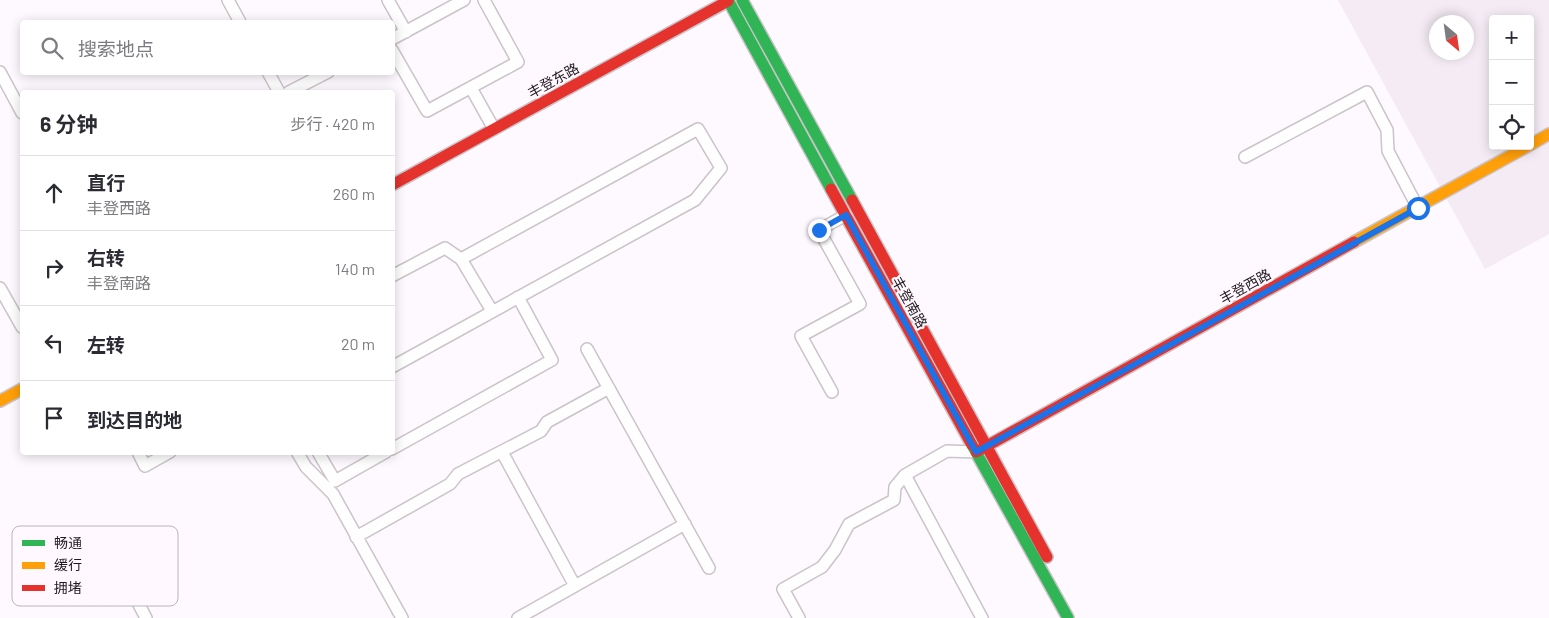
<!DOCTYPE html>
<html lang="zh">
<head>
<meta charset="utf-8">
<style>
	:root { --surface:#fff; --page:#f2f2f3; --text:#2b2b33; --muted:#7c7c81; --line:#e1e1e2 }
	body { margin:0; font-family:Barlow,"Noto Sans SC",sans-serif; background:var(--page); color:var(--text) }
	.controls { position:absolute; right:15px; top:15px; display:grid; overflow:hidden; border-radius:5px; box-shadow:0 2px 12px #0003 }
	.controls button { width:45px; height:45px; display:grid; place-items:center; padding:0; border:0; border-bottom:1px solid var(--line); background:var(--surface); color:var(--text); font:25px sans-serif }
	.compass { position:absolute; left:1429px; top:15px; width:45px; height:45px; border-radius:50%; background:var(--surface); box-shadow:0 2px 12px #0003; rotate:151deg }
	.stop { position:absolute; width:15px; height:15px; margin:-11px; border:4px solid #1a73e8; border-radius:50%; background:#fff }
	.stop.end { background:#1a73e8; border-color:#fff; box-shadow:0 1px 5px #0008 }
	.list { margin:0; padding:0; list-style:none }
	h2 { display:flex; justify-content:space-between; align-items:center; height:65px; margin:0; padding:0 20px; font-size:21px }
	h2 small { font-size:16px; font-weight:400; color:var(--muted) }
	.list li { display:grid; grid-template-columns:32px 1fr auto; gap:15px; align-items:center; box-sizing:border-box; height:75px; padding:0 20px; border-top:1px solid var(--line) }
	.list b { display:block; font-size:19px; white-space:nowrap }
	.list p { margin:0; font-size:16px; white-space:nowrap; color:var(--muted) }
	.list em { font-size:16px; font-style:normal; color:var(--muted) }
	.icon { flex:none; width:28px; height:28px; fill:none; stroke:currentColor; stroke-width:2; stroke-linecap:round; stroke-linejoin:round }
	.map { position:relative; flex:none; width:1549px; height:618px; overflow:hidden }
	.search { position:absolute; background:var(--surface); box-shadow:0 2px 12px #0003; left:20px; top:20px; width:375px; height:55px; display:flex; align-items:center; gap:12px; box-sizing:border-box; padding:0 18px; border-radius:5px; color:var(--muted); font-size:19px }
	.panel { position:absolute; background:var(--surface); box-shadow:0 2px 12px #0003; left:20px; top:90px; width:375px; height:365px; border-radius:5px }
	.map>svg:first-child { display:block }
	.built { fill:#f4ebf4; fill-rule:evenodd }
	.lines { fill:none; stroke-linecap:round; stroke-linejoin:round }
	.street-casing { stroke:#cac4c9; stroke-width:14 }
	.fast-casing { stroke:#cac4c9; stroke-width:14 }
	.slow-casing { stroke:#cac4c9; stroke-width:14 }
	.jam-casing { stroke:#cac4c9; stroke-width:14 }
	.street { stroke:#fffeff; stroke-width:11 }
	.fast { stroke:#30b455; stroke-width:11 }
	.slow { stroke:#ff9f0a; stroke-width:11 }
	.jam { stroke:#e5322d; stroke-width:11 }
	.route { stroke:#1a73e8; stroke-width:6 }
	.labels { text-anchor:middle; dominant-baseline:central; stroke-width:4.5; stroke-linejoin:round; paint-order:stroke }
	.street-label { font-size:14px; fill:#1f191f; stroke:#fff8ff }
	.key { fill:#fff8ff; stroke:#bcb5bc; stroke-width:1 }
	.key-label { font-size:14px; fill:#1f191f }
</style>
</head>
<body>
<div class="map">
<svg width="1549" height="618" viewBox="0 0 1549 618">
	<rect width="100%" height="100%" fill="#fef9fe"/>
	<path class="built" d="M 1338,0 L 1549,0 L 1549,234 L 1485,269 ZM 1493,19 L 1530,19 L 1530,146 L 1493,146 ZM 1436,22 L 1466,22 L 1466,52 L 1436,52 Z"/>
	<g class="lines">
		<g class="street-casing">
			<path id="street" d="M 228,0 L 240,22
				M 388,0 L 406,32
				M 392,39 L 464,0
				M 392,50 L 427,111 L 518,62 L 484,0
				M 0,72 L 22,113
				M 268,72 L 279,92
				M 471,88 L 494,129
				M 289,92 L 328,72
				M 1245,157 L 1367,92 L 1387,130 L 1388,151 L 1418,208
				M 392,276 L 445,248 L 461,259
				M 0,288 L 22,327
				M 587,349 L 709,568
				M 392,367 L 695,200 L 721,168 L 698,129 L 461,259 L 492,311
				M 832,392 L 801,336 L 860,304 L 819,230 L 846,215
				M 392,449 L 552,360 L 518,297
				M 138,452 L 145,466 L 170,452
				M 297,452 L 306,467 L 333,494 L 402,618
				M 318,452 L 335,481 L 386,452
				M 502,452 L 575,586
				M 905,475 L 982,618
				M 356,537 L 450,484 L 458,474 L 541,431 L 547,422 L 609,388
				M 132,591 L 146,618
				M 518,618 L 685,524
				M 799,618 L 783,589 L 822,567 L 835,550 L 849,524 L 894,500 L 895,487 L 905,475 L 947,451 L 976,452"/>
		</g>
		<g class="fast-casing">
			<path id="fast" d="M 728,0 L 831,189
				M 742,0 L 852,200
				M 972,445 L 1068,618"/>
		</g>
		<g class="slow-casing">
			<path id="slow" d="M 1530,145 L 1549,134
				M 1354,242 L 1528,146
				M 0,401 L 22,389"/>
		</g>
		<g class="jam-casing">
			<path id="jam" d="M 392,185 L 728,1
				M 831,189 L 972,445
				M 852,200 L 1047,557
				M 976,452 L 1354,242"/>
		</g>
		<use href="#street" class="street"/>
		<use href="#fast" class="fast"/>
		<use href="#slow" class="slow"/>
		<use href="#jam" class="jam"/>
	</g>
	<g class="lines">
		<path class="route" d="M 819,230 L 846,215 L 976,452 L 1418,208"/>
	</g>
	<g class="labels">
		<g class="street-label">
			<text transform="translate(553 80) rotate(-29)">丰登东路</text>
			<text transform="translate(1245 286) rotate(-29)">丰登西路</text>
			<text transform="translate(910 302) rotate(61)">丰登南路</text>
		</g>
	</g>
	<rect x="12" y="526" width="166" height="80" rx="8" class="key"/>
	<rect x="22" y="540" width="23" height="6" fill="#30b455"/>
	<rect x="22" y="562" width="23" height="7" fill="#ff9f0a"/>
	<rect x="22" y="585" width="23" height="6" fill="#e5322d"/>
	<g class="key-label">
		<text x="54" y="548">畅通</text>
		<text x="54" y="570">缓行</text>
		<text x="54" y="593">拥堵</text>
	</g>
</svg>
<div class="controls">
<button>+</button>
<button>−</button>
<button><svg class="icon" aria-label="locate" viewBox="0 0 24 24"><circle cx="12" cy="12" r="6"/><path d="M12 2v4M12 18v4M2 12h4M18 12h4"/></svg></button>
</div>
<svg class="compass" viewBox="-18 -18 36 36"><path d="M0-13l5 13h-10z" fill="#e53935"/><path d="M0 13l5-13h-10z" fill="#7c7c81"/></svg>
<div class="stop" style="left:1418px;top:208px"></div>
<div class="stop end" style="left:819px;top:230px"></div>
<div class="search"><svg class="icon" aria-label="search" viewBox="0 0 24 24"><circle cx="10" cy="10" r="6"/><path d="M15 15l6 6"/></svg>搜索地点</div>
<section class="panel">
<h2>6 分钟<small>步行 · 420 m</small></h2>
<ul class="list">
<li><svg class="icon" aria-label="ahead" viewBox="0 0 24 24"><path d="M12 20V5M6 11l6-6 6 6"/></svg><div><b>直行</b><p>丰登西路</p></div><em>260 m</em></li>
<li><svg class="icon" aria-label="right" viewBox="0 0 24 24"><path d="M7 20v-9h11M14 6l5 5-5 5"/></svg><div><b>右转</b><p>丰登南路</p></div><em>140 m</em></li>
<li><svg class="icon" aria-label="left" viewBox="0 0 24 24"><path d="M17 20v-9H6M10 6l-5 5 5 5"/></svg><div><b>左转</b></div><em>20 m</em></li>
<li><svg class="icon" aria-label="arrive" viewBox="0 0 24 24"><path d="M6 21V4h12l-3 4 3 4H6"/></svg><div><b>到达目的地</b></div></li>
</ul>
</section>
</div>
</body>
</html>
